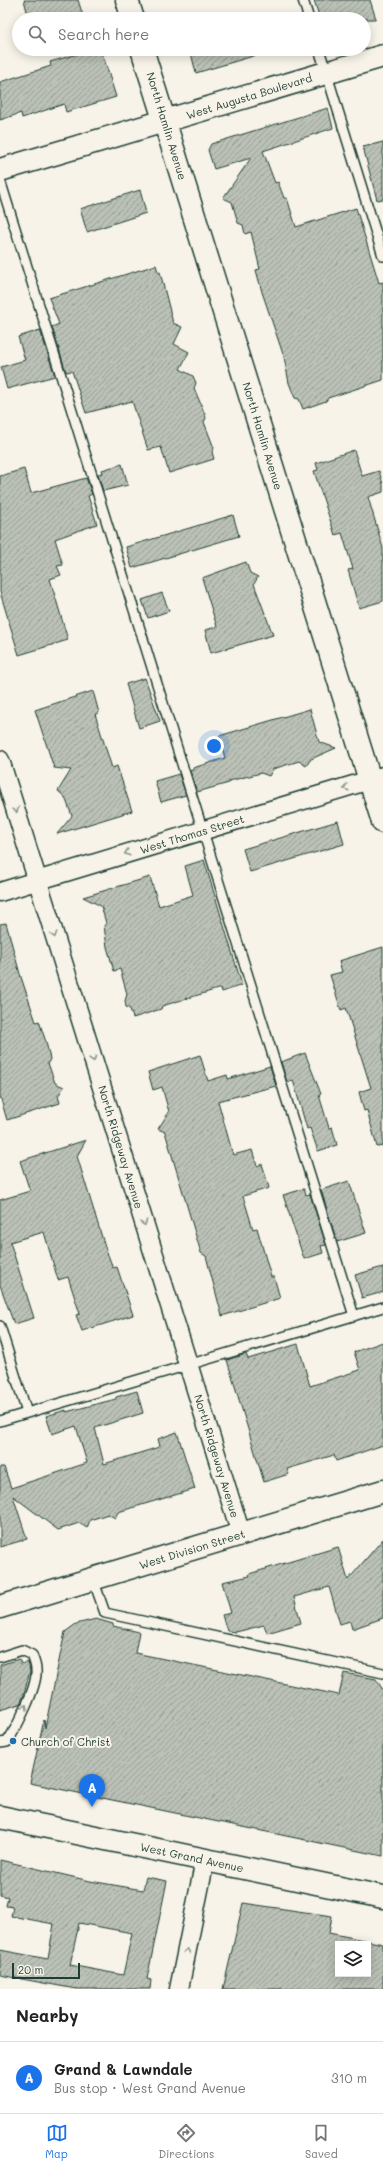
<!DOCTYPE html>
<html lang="en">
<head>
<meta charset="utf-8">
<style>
	:root { --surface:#fff; --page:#f6f6f6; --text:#222; --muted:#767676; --line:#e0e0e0; --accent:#1a73e8 }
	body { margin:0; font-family:Mali,sans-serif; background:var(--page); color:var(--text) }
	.controls { position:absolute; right:12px; bottom:12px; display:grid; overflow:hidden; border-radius:0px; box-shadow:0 2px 10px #0003 }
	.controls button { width:36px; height:36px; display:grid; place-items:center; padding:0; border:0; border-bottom:1px solid var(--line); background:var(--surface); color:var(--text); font:20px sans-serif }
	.scale { position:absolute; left:12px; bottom:10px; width:68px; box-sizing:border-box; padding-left:4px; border:2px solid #1f3d34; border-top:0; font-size:11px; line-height:14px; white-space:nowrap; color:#1f3d34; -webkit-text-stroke:3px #f7f3e8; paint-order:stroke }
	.you { position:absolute; left:214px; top:746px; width:14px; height:14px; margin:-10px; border:3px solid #fff; border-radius:50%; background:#1a73e8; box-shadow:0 0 0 6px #1a73e833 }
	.badge { display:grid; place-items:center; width:26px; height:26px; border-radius:50%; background:var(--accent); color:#fff; font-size:13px; font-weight:700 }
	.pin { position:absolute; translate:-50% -33px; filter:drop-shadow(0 1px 2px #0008) }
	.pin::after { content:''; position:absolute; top:21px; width:14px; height:12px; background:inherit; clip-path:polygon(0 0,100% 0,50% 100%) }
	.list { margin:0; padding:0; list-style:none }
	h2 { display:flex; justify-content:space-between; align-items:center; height:52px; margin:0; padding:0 16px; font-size:17px }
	h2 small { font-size:13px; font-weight:400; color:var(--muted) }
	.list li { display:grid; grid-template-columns:26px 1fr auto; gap:12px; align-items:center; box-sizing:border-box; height:72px; padding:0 16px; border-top:1px solid var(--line) }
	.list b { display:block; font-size:15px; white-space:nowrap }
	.list p { margin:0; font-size:13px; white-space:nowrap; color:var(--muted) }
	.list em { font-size:13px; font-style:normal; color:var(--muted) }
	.icon { flex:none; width:22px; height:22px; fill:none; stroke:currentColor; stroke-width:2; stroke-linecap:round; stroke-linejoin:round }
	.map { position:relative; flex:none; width:383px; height:1989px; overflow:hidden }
	.search { position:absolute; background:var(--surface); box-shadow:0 2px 10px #0003; left:12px; right:12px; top:12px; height:44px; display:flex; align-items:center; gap:10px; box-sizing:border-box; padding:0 14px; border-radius:22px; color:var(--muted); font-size:15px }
	.sheet { height:124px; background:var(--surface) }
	nav { display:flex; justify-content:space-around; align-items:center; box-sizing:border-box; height:56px; border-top:1px solid var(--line); background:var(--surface); font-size:11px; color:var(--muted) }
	nav a { display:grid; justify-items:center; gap:2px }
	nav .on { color:var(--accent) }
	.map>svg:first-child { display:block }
	.building { fill:url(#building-hatch); stroke:#1f3d34; fill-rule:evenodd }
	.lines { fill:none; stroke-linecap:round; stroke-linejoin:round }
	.service-casing { stroke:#1f3d34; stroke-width:12 }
	.minor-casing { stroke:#1f3d34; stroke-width:21 }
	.tertiary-casing { stroke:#1f3d34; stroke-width:25 }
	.secondary-casing { stroke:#1f3d34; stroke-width:25 }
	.service { stroke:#f7f3e8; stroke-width:9 }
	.minor { stroke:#f7f3e8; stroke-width:18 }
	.tertiary { stroke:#f7f3e8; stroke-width:22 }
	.secondary { stroke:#f7f3e8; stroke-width:22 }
	.oneway { stroke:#8b988e }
	.poi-dot { fill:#1f6fb2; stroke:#f7f3e8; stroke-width:1.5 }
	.labels { text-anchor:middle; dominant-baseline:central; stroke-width:4; stroke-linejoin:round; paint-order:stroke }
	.street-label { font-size:11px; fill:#1f3d34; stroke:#f7f3e8 }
	.poi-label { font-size:11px; fill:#1f3d34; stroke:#f7f3e8; text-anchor:start }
</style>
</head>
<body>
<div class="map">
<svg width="383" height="1989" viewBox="0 0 383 1989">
	<defs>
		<pattern id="building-hatch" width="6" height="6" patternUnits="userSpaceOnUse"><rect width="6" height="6" fill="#bbc1b6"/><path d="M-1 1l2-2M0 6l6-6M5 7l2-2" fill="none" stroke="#979e95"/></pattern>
	</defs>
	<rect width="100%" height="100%" fill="#f7f3e8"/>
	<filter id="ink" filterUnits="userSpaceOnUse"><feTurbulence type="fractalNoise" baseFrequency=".025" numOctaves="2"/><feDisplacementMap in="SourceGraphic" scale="8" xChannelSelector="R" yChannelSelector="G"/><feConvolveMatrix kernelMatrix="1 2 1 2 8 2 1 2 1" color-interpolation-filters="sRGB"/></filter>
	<g filter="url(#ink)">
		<path class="building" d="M 24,0 L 78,0 L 84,19 L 29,19 Z
			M 314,0 L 370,0 L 376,19 L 320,19 Z
			M 94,49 L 101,49 L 116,97 L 66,112 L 64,104 L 22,118 L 21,113 L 0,120 L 0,82 L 51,66 L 50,62 Z
			M 190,49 L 260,49 L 260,54 L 196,73 Z
			M 328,108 L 333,128 L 263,151 L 275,183 L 278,182 L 284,198 L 287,198 L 296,227 L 356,208 L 379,283 L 383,282 L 383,380 L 328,398 L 326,401 L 303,409 L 299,399 L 295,398 L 289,383 L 284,357 L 262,292 L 256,270 L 260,269 L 251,232 L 245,234 L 243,225 L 238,223 L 232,202 L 223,198 L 251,158 L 214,169 L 208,150 L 211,144 Z
			M 383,142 L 383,199 L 377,200 L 363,147 Z
			M 140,190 L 146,213 L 87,232 L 80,209 Z
			M 156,265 L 158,272 L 160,272 L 173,323 L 182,327 L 174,344 L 189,352 L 180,369 L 193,376 L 196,383 L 194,388 L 204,412 L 206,418 L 204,422 L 214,448 L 212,452 L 214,459 L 169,473 L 161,447 L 148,450 L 132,401 L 86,413 L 72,371 L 66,372 L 52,327 L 59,324 L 49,298 Z
			M 40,330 L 55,376 L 7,389 L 1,367 L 25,360 L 18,337 Z
			M 354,450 L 362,476 L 379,471 L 383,484 L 383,492 L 368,497 L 383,548 L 383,601 L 359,608 L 348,570 L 353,569 L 342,533 L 335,535 L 314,471 L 318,470 L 316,463 Z
			M 122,464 L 128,485 L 103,491 L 98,474 L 103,473 L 102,470 Z
			M 24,469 L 31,493 L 86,478 L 92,494 L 88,496 L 97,524 L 55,539 L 63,565 L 57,566 L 61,575 L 50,579 L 68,640 L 19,655 L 0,592 L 0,476 Z
			M 233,515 L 239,536 L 132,568 L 126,547 Z
			M 246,562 L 250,573 L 258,577 L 254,584 L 273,635 L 211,653 L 205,630 L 217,627 L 202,578 Z
			M 162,593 L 169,611 L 148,618 L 142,600 Z
			M 145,678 L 160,721 L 139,728 L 126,684 Z
			M 93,691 L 99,713 L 95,714 L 112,768 L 117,766 L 132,811 L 57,834 L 72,816 L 65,797 L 58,791 L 71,770 L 54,768 L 35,710 Z
			M 310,709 L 319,742 L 336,748 L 311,759 L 306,766 L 299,761 L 273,769 L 269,776 L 261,773 L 229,781 L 229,783 L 197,792 L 190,771 L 193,770 L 193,768 L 225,758 L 219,736 Z
			M 179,774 L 186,795 L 161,802 L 155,781 Z
			M 338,821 L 344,844 L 250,872 L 243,849 Z
			M 204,860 L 242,985 L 222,992 L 221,988 L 162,1006 L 161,1009 L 133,1018 L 130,1009 L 126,1007 L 125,1001 L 127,994 L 120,969 L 114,971 L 107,947 L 104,926 L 106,923 L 101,906 L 83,897 L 150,877 L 159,906 L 193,895 L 185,866 Z
			M 6,923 L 20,974 L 36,1022 L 39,1021 L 46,1042 L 50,1059 L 48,1063 L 55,1083 L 64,1087 L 58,1096 L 60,1103 L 7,1120 L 0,1096 L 0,924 Z
			M 383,947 L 383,1146 L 377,1147 L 367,1110 L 364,1111 L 359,1092 L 371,1088 L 346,1008 L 341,1010 L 330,975 L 342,972 L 339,961 Z
			M 305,1053 L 321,1094 L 319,1095 L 329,1128 L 332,1127 L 337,1145 L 318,1151 L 310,1128 L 307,1129 L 293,1080 L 287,1082 L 281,1062 Z
			M 200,1055 L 208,1081 L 227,1075 L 228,1079 L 270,1066 L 276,1086 L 218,1101 L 233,1155 L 252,1150 L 257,1166 L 262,1164 L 269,1188 L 243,1196 L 253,1229 L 257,1228 L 271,1277 L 274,1277 L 280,1298 L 222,1316 L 206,1256 L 201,1253 L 165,1132 L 158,1129 L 169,1112 L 162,1087 L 153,1090 L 148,1072 Z
			M 86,1140 L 77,1156 L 105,1247 L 113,1268 L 117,1267 L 133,1315 L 82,1331 L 76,1315 L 80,1314 L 68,1277 L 58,1280 L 44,1232 L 10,1242 L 34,1318 L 14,1324 L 0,1285 L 0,1200 L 30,1191 L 20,1161 Z
			M 349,1181 L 366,1233 L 337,1242 L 321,1190 Z
			M 304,1189 L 306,1195 L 310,1194 L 326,1245 L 321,1246 L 323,1253 L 304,1259 L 283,1195 Z
			M 383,1267 L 383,1292 L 362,1298 L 355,1275 Z
			M 383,1342 L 383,1445 L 336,1461 L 334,1455 L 287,1469 L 289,1474 L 264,1482 L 227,1360 L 246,1354 L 248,1359 L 298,1344 L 310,1386 L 360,1370 L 354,1352 Z
			M 137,1391 L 143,1413 L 95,1428 L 104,1464 L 156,1448 L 160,1446 L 158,1439 L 177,1432 L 195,1489 L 118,1512 L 115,1518 L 108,1514 L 90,1520 L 87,1528 L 79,1523 L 58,1530 L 13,1496 L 27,1539 L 0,1547 L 0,1467 L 4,1467 L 11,1488 L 87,1463 L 76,1426 L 52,1434 L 46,1416 L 66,1410 L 66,1412 L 116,1399 L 116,1397 Z
			M 383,1539 L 383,1618 L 352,1629 L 350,1621 L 340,1624 L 329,1587 L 294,1597 L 301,1623 L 267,1633 L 264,1625 L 236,1632 L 227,1631 L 222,1615 L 231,1613 L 222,1582 L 250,1576 L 249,1574 L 338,1547 L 348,1580 Z
			M 96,1619 L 113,1624 L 113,1626 L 139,1632 L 135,1653 L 339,1695 L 344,1673 L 376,1679 L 383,1690 L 383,1856 L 30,1783 L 44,1720 L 45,1728 L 65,1632 L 76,1624 Z
			M 19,1659 L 21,1664 L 28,1662 L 30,1671 L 24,1694 L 20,1704 L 0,1710 L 0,1665 Z
			M 0,1860 L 90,1881 L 143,1890 L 146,1877 L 167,1881 L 147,1979 L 151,1980 L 150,1989 L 76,1989 L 0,1975 L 0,1950 L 48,1959 L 54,1924 L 11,1916 L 13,1907 L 6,1906 L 8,1897 L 0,1895 ZM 79,1923 L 132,1933 L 123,1975 L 70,1965 Z
			M 243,1903 L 332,1916 L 329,1933 L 383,1944 L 383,1989 L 223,1989 ZM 338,1944 L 368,1944 L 368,1974 L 338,1974 Z"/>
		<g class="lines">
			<g class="service-casing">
				<path id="service" d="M 303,0 L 309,19
					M 319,49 L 383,256
					M 0,180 L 354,1316
					M 0,1326 L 27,1413
					M 0,1421 L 383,1307
					M 93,1579 L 105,1613 L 383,1673
					M 0,1657 L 22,1650 L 32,1655 C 34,1660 36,1665 36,1670 C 38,1686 16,1729 7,1742 L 0,1743"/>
			</g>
			<g class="minor-casing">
				<path id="minor" d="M 0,760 L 241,1534
					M 0,892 L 383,776
					M 179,1989 L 205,1860"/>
			</g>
			<g class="tertiary-casing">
				<path id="tertiary" d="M 127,0 L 133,19
					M 142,49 L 383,822
					M 0,170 L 383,56"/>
			</g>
			<g class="secondary-casing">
				<path id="secondary" d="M 0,1607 L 383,1491
					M 0,1817 L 383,1897"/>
			</g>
			<use href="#service" class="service"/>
			<use href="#minor" class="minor"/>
			<use href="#tertiary" class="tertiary"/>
			<use href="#secondary" class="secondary"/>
		</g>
		<defs><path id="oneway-chevron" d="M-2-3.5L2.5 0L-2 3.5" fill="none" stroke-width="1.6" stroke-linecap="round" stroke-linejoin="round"/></defs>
		<g class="oneway">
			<use href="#oneway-chevron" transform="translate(346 788) rotate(163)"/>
			<use href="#oneway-chevron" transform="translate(16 810) rotate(73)"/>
			<use href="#oneway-chevron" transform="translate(127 853) rotate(163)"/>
			<use href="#oneway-chevron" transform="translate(54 935) rotate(73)"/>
			<use href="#oneway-chevron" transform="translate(93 1059) rotate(73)"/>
			<use href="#oneway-chevron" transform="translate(144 1223) rotate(73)"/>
			<use href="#oneway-chevron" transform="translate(25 1707) rotate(-63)"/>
			<use href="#oneway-chevron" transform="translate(187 1951) rotate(-79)"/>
		</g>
	</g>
	<circle class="poi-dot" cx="13" cy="1741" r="4"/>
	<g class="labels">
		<g class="street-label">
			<text transform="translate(249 96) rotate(-17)">West Augusta Boulevard</text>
			<text transform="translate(167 126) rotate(73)">North Hamlin Avenue</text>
			<text transform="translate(263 436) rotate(73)">North Hamlin Avenue</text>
			<text transform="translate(192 834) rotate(-17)">West Thomas Street</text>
			<text transform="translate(121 1147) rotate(73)">North Ridgeway Avenue</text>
			<text transform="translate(217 1456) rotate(73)">North Ridgeway Avenue</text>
			<text transform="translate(192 1549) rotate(-17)">West Division Street</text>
			<text transform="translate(192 1857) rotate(12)">West Grand Avenue</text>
		</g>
		<g class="poi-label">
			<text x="21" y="1741">Church of Christ</text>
		</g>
	</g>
</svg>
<div class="controls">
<button><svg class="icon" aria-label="layers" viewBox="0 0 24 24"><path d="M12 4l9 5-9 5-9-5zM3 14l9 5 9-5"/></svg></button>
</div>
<div class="scale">20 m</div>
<div class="you"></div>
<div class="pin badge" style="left:92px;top:1807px">A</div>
<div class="search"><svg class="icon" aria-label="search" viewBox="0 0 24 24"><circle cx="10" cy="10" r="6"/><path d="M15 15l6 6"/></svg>Search here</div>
</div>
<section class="sheet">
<h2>Nearby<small></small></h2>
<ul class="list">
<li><span class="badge">A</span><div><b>Grand &amp; Lawndale</b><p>Bus stop · West Grand Avenue</p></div><em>310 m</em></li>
</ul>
</section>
<nav>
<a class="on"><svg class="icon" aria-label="map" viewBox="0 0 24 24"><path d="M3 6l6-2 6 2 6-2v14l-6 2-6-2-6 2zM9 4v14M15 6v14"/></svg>Map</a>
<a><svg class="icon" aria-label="directions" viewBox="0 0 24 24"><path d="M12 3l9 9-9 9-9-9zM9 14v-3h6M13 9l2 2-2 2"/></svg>Directions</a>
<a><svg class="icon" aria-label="saved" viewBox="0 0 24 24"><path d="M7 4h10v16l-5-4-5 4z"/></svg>Saved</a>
</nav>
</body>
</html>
